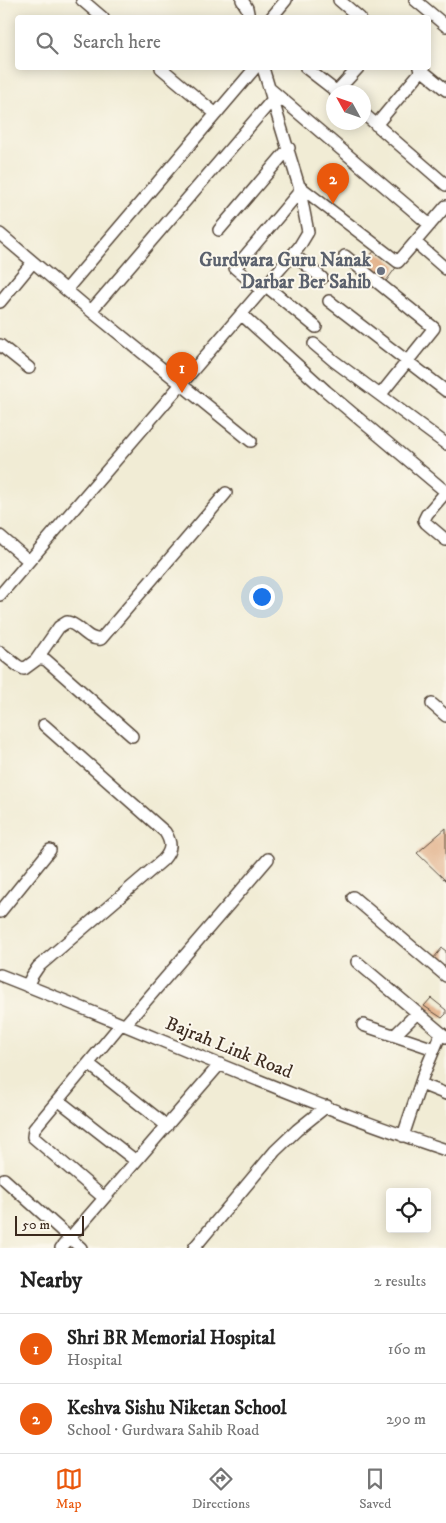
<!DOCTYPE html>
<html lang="en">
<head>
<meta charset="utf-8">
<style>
	:root { --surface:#fff; --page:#f2f2f2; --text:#222; --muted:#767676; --line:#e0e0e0; --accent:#ea580c }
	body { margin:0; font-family:"IM FELL DW Pica",serif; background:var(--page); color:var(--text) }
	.controls { position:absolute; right:15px; bottom:15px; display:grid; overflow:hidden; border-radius:5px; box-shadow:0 2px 12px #0003 }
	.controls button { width:45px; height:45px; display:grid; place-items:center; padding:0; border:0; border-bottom:1px solid var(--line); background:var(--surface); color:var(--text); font:25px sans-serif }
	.compass { position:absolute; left:326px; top:85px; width:45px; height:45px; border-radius:50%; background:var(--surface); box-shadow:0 2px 12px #0003; rotate:310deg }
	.scale { position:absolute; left:15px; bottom:12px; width:69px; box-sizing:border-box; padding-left:5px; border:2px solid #3b2a1e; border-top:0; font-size:14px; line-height:18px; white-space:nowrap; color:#3b2a1e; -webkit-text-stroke:4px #fbf7ec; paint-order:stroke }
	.you { position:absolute; left:261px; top:596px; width:18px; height:18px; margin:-12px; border:4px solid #fff; border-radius:50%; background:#1a73e8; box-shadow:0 0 0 8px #1a73e833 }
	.badge { display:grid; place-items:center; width:32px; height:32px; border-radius:50%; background:var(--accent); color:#fff; font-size:16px; font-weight:700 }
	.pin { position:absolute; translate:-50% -41px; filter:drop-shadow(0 1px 2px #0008) }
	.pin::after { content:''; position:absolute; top:26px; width:18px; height:15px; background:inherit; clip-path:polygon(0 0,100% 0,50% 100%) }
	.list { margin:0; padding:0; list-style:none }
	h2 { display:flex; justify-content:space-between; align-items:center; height:65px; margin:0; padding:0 20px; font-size:21px }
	h2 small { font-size:16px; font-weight:400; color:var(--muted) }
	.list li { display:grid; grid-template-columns:32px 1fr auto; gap:15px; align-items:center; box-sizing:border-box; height:70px; padding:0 20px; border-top:1px solid var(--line) }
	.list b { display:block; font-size:19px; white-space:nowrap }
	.list p { margin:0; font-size:16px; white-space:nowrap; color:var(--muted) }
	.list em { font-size:16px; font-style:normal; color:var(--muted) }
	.icon { flex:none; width:28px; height:28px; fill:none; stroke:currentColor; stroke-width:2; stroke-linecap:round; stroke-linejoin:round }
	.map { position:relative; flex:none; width:446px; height:1248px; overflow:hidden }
	.search { position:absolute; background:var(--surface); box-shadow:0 2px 12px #0003; left:15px; right:15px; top:15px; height:55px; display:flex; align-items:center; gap:12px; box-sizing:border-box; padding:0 18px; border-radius:5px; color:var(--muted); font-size:19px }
	.sheet { height:205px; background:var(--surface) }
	nav { display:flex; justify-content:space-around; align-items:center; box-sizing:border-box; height:70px; border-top:1px solid var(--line); background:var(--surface); font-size:14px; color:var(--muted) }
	nav a { display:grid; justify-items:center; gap:2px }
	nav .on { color:var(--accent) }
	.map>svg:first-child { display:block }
	.building { fill:#e3b48e }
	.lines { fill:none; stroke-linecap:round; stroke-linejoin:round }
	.minor-casing { stroke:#564739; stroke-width:14 }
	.minor { stroke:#fff; stroke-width:11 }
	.worship-dot { fill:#6b7280; stroke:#fbf7ec; stroke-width:2 }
	.labels { text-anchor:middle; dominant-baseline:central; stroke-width:4; stroke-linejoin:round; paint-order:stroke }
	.worship-label { font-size:19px; font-weight:bold; fill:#5b616d; stroke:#fbf7ec; text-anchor:end }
	.street-label { font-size:19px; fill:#3b2a1e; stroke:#fbf7ec }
</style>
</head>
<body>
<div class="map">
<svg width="446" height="1248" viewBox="0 0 446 1248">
	<rect width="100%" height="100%" fill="#fbf7ec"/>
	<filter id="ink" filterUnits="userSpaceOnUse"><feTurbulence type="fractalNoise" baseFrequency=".02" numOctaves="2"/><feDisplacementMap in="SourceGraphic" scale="10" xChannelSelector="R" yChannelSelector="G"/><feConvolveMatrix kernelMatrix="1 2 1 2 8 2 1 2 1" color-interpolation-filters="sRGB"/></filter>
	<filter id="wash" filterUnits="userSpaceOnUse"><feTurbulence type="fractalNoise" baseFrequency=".0096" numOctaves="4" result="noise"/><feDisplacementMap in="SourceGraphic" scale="20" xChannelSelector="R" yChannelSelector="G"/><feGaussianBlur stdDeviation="1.12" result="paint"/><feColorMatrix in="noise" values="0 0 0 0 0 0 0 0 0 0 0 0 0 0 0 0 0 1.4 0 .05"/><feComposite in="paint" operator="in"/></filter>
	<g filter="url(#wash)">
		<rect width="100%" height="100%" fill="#f1ecd5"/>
		<g id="blocks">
			<path class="building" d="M 375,250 L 397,266 L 384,284 L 362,266 Z
				M 446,828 L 446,881 L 417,853 Z
				M 442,948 L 446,951 L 446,965 L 443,967 L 433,959 Z
				M 431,998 L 446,1010 L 446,1014 L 442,1018 L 424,1006 Z"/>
		</g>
	</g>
	<g filter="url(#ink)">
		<use href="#blocks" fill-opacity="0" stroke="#564739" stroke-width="1"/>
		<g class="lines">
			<g class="minor-casing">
				<path id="minor" d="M 82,0 L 103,18
					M 242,0 L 247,8 L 249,18
					M 339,0 L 360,18
					M 415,0 L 446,26
					M 271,18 L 286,0
					M 161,68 L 216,114
					M 306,68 L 337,92
					M 419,68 L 446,90
					M 269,88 L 430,225
					M 336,92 L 358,68
					M 364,114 L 446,185
					M 376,125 L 422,70
					M 299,186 L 398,262 L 446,206
					M 219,230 L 289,148
					M 0,234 L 91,311 L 251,441
					M 415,242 L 446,269
					M 293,254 L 322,278
					M 345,256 L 434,328 L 381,394
					M 266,286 L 316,327
					M 66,290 L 255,68
					M 261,290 L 235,268 L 300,191
					M 329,301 L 446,391
					M 0,302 L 33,262
					M 91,311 L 273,99
					M 241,314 L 326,391 L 446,492
					M 314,344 L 334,361 L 446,444
					M 0,345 L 29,368
					M 446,492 L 427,514 L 424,520 L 426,523 L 446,540
					M 0,536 L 29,561
					M 0,595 L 299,247 L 308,232 L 299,186 L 263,68
					M 0,652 L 18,666 L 24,669 L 39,658 L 46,660 L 132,736
					M 36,660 L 59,627 L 67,622 C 80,624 87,641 101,639 L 226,493
					M 432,704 L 446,716
					M 353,897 L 446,976
					M 0,912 L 50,850
					M 357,962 L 446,1037
					M 0,975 C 149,1033 294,1100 446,1150
					M 27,986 L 32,976 L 38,967 L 163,860 C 172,850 172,843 165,832 L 44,725
					M 125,1025 L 268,859
					M 363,1025 L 434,1049
					M 395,1035 L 417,1013
					M 89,1064 L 167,1126
					M 421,1084 L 446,1094
					M 58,1100 L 136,1161
					M 403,1136 L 423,1076 L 441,1033
					M 4,1179 L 81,1248
					M 104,1198 L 33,1137 L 34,1129 L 121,1024
					M 61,1248 L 220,1064
					M 194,1248 L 275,1151 L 297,1130 L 327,1106"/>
			</g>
			<use href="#minor" class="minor"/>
		</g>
	</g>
	<circle class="worship-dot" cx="381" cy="271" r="5"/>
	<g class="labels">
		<g class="worship-label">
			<text x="371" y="260">Gurdwara Guru Nanak<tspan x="371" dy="22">Darbar Ber Sahib</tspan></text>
		</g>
		<g class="street-label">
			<text transform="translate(229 1048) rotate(22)">Bajrah Link Road</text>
		</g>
	</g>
</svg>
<div class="controls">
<button><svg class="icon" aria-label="locate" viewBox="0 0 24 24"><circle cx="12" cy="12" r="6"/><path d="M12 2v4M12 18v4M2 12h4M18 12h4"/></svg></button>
</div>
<svg class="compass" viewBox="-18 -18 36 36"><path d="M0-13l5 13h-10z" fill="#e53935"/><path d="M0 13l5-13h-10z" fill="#767676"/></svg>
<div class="scale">50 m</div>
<div class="you"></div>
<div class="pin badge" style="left:182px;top:393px">1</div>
<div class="pin badge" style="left:333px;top:204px">2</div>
<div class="search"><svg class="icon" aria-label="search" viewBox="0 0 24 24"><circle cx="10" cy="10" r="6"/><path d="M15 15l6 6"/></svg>Search here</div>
</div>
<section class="sheet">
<h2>Nearby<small>2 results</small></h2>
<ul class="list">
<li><span class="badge">1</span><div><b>Shri BR Memorial Hospital</b><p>Hospital</p></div><em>160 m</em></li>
<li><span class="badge">2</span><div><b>Keshva Sishu Niketan School</b><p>School · Gurdwara Sahib Road</p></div><em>290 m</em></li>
</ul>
</section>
<nav>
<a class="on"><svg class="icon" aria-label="map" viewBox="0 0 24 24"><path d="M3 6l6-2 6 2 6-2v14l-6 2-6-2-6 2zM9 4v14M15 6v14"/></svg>Map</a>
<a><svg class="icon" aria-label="directions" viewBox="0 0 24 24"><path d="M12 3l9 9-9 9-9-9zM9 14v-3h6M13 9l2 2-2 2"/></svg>Directions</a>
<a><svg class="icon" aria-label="saved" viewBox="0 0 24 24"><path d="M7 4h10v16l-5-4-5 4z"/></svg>Saved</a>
</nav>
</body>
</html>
